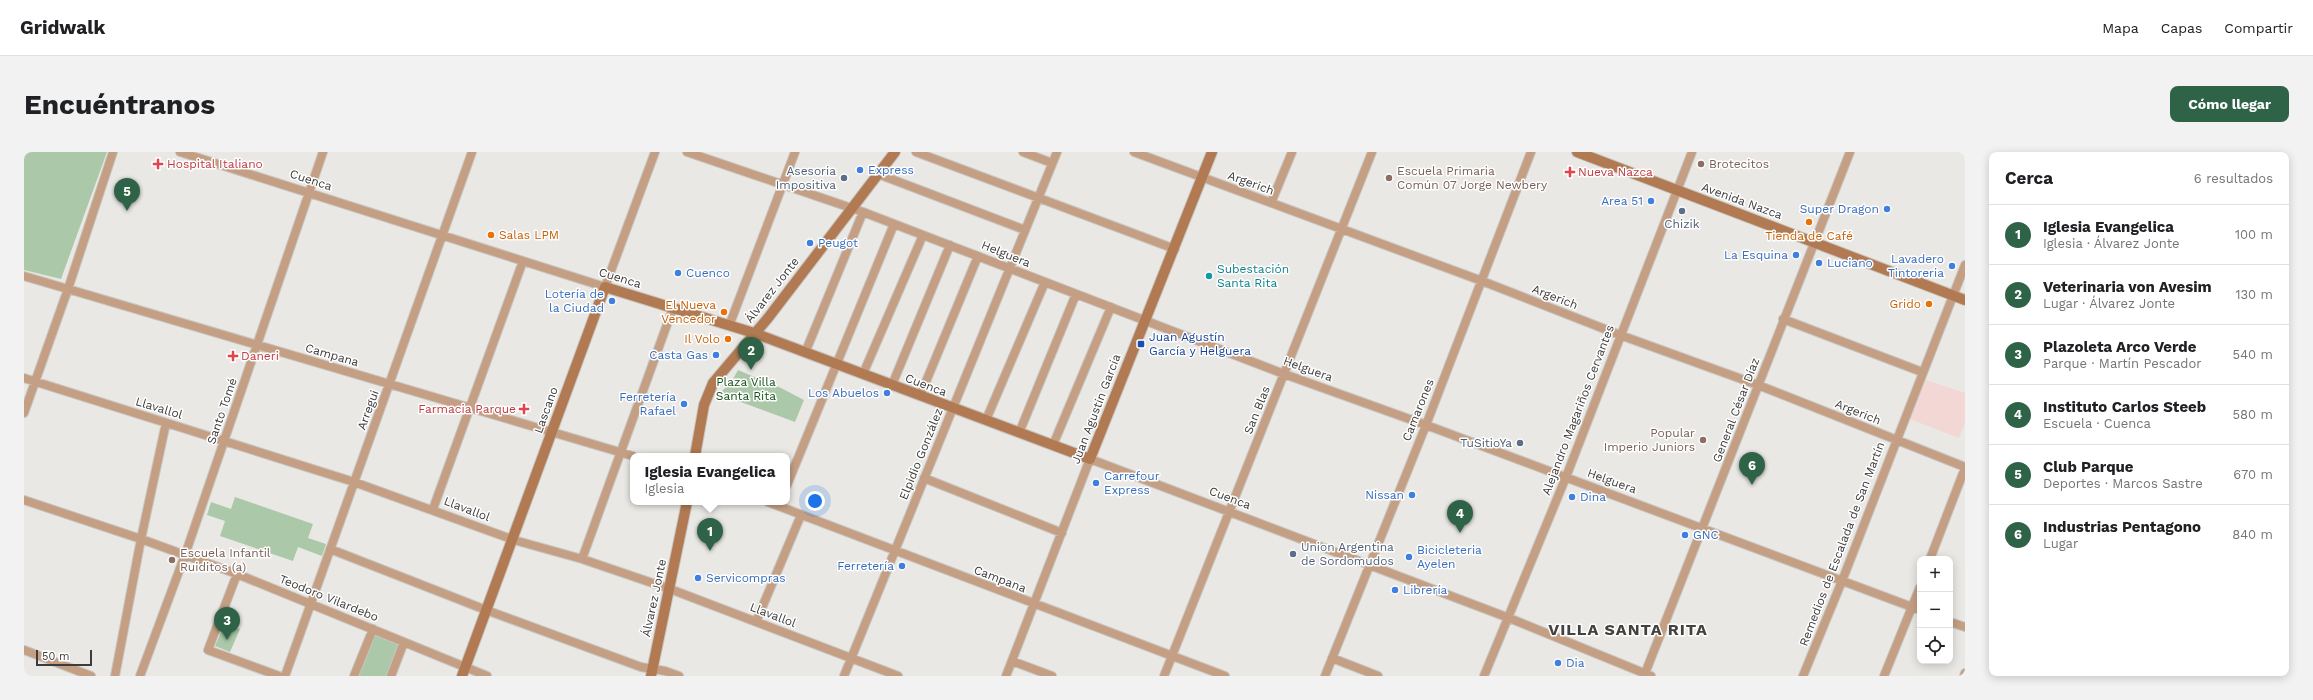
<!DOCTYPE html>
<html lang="es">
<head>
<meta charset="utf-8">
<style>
	:root { --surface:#fff; --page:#f2f2f2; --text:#202124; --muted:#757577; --line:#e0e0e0; --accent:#2f6348 }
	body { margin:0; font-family:"Work Sans",sans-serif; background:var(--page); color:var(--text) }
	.controls { position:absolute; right:12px; bottom:12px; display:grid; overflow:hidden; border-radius:8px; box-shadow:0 2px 10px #0003 }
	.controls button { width:36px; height:36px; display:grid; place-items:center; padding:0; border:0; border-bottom:1px solid var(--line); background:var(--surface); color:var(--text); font:20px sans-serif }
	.scale { position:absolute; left:12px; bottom:10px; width:56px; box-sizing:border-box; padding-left:4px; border:2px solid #3d3c3b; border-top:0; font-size:11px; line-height:14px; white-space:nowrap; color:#3d3c3b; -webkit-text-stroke:3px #fff; paint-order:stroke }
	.you { position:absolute; left:791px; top:349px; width:14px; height:14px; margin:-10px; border:3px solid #fff; border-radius:50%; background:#1a73e8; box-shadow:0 0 0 6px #1a73e833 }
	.badge { display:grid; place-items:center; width:26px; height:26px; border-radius:50%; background:var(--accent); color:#fff; font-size:13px; font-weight:700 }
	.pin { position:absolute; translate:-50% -33px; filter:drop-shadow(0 1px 2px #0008) }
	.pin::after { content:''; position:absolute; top:21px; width:14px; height:12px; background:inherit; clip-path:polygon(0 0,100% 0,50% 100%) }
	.popup { position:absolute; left:606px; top:301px; width:160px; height:52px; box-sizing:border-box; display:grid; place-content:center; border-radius:8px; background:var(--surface); filter:drop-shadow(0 1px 3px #0005); font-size:13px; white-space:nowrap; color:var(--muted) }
	.popup b { font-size:15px; color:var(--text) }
	.popup::after { content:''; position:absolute; left:50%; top:100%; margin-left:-8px; border:8px solid transparent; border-top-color:var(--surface) }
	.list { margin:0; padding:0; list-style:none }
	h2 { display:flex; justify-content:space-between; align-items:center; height:52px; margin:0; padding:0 16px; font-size:17px }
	h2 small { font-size:13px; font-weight:400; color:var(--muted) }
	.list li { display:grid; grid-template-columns:26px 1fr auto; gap:12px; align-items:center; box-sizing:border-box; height:60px; padding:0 16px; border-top:1px solid var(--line) }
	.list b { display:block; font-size:15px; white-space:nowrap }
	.list p { margin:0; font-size:13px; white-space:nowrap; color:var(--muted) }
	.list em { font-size:13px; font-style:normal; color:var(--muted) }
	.icon { flex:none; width:22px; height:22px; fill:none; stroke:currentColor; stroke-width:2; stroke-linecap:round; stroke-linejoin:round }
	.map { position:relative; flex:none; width:1941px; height:524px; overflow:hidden; border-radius:8px }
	header { display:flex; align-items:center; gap:24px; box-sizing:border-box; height:56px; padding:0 20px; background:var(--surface); border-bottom:1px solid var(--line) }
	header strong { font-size:19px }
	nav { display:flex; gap:22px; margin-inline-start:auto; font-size:14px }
	.intro { display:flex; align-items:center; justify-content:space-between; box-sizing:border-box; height:96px; padding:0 24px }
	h1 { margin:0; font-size:28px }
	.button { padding:10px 18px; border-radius:8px; background:var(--accent); color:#fff; font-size:14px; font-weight:700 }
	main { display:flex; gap:24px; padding:0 24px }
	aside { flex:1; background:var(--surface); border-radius:8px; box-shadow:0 2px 10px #0003 }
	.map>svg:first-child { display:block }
	.education { fill:#f2d7d5 }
	.green { fill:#abc9a9 }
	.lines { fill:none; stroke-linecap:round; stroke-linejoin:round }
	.street-casing { stroke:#c7c6c2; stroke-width:10 }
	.secondary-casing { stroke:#c7c6c2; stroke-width:12 }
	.street { stroke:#c59f84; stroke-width:8 }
	.secondary { stroke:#b17a52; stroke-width:10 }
	.health-dot { fill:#e0444e; stroke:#fff; stroke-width:1.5 }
	.education-dot { fill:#8d6e63; stroke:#fff; stroke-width:1.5 }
	.shop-dot { fill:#3f7fe0; stroke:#fff; stroke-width:1.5 }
	.service-dot { fill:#5c6f8a; stroke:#fff; stroke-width:1.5 }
	.food-dot { fill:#e8710a; stroke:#fff; stroke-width:1.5 }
	.culture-dot { fill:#0f9aa8; stroke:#fff; stroke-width:1.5 }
	.transit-dot { fill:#1a4fb4; stroke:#fff; stroke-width:1.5 }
	.labels { text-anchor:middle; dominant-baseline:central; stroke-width:3; stroke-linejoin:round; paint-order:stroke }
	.health-label { font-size:12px; fill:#be3a42; stroke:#fff; text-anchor:start }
	.education-label { font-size:12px; fill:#785e54; stroke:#fff; text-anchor:start }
	.shop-label { font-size:12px; fill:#366cbe; stroke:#fff; text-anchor:start }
	.service-label { font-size:12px; fill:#4e5e75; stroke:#fff; text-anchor:end }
	.street-label { font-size:12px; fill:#3d3c3b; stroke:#fff }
	.food-label { font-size:12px; fill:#c56008; stroke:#fff; text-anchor:end }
	.culture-label { font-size:12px; fill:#0d838f; stroke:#fff; text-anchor:start }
	.transit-label { font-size:12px; fill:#164399; stroke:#fff; text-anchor:start }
	.park-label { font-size:12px; fill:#1a501c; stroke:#fff }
	.district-label { font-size:16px; font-weight:bold; letter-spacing:1px; fill:#44423f; stroke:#fff }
</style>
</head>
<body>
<header>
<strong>Gridwalk</strong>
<nav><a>Mapa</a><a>Capas</a><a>Compartir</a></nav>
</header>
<div class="intro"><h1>Encuéntranos</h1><a class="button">Cómo llegar</a></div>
<main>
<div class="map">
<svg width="1941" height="524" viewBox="0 0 1941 524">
	<rect width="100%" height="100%" fill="#eae8e4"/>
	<path class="education" d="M 1902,228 L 1941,241 L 1941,271 L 1935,286 L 1886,267 Z"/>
	<path class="green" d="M 0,0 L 83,0 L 37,127 L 0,118 Z
		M 714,218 L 757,236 L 780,248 L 771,270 L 695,242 L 708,229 Z
		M 211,345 L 289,372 L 284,386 L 302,392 L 298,404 L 274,395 L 269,409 L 196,384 L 201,369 L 183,363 L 187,350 L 207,357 Z
		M 201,471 L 216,477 L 206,500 L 191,494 Z
		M 349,477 L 380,490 L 367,524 L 330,524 Z"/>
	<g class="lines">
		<g class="street-casing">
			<path id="street" d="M 156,0 L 581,135 L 631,0
				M 663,0 L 839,60 L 1260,222 L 1402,273 L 1896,458
				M 892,0 L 1151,97
				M 999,0 L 1028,11
				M 1110,0 L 1458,129 L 1596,183 L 1734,233 L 1941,315
				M 854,22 L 1001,78
				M 1247,51 L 1268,0
				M 0,124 L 609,304
				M 1759,167 L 1898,220
				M 705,174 L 771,0
				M 781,201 L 839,60
				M 839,222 L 899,83
				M 0,226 L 330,330 L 490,388 L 558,407 L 646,437 L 874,524
				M 868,233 L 926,93
				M 896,244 L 954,104
				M 0,261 L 44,137 L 89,0
				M 962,268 L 1021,130
				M 995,281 L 1052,142
				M 1029,293 L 1087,155
				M 900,326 L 1038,381
				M 763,333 L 870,72
				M 0,348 L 117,387 L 213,422 L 463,524
				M 744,350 L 1201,524
				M 409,357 L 499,109
				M 306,397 L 462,458 L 617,515 L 641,519 L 655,524
				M 558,407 L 649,156
				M 1906,407 L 1941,316
				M 213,422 L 184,498 L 255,524
				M 732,470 L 777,363
				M 1926,470 L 1941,475
				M 0,498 L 67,524
				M 1308,506 L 1354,524
				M 988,509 L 1028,524
				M 91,524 L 117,387 L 142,271
				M 116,524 L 161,403 L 299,0
				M 261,524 L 448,0
				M 330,524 L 349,477
				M 367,524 L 380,490
				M 820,524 L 1033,0
				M 982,524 L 1066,307 L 1485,466 L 1627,524
				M 1140,524 L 1348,0
				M 1301,524 L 1402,273 L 1507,0
				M 1460,524 L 1542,325 L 1668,0
				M 1620,524 L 1826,0
				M 1779,524 L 1818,429 L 1941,113
				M 1860,524 L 1896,435
				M 1940,524 L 1941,521"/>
		</g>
		<g class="secondary-casing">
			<path id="secondary" d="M 1553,0 L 1941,148
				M 671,304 L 680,253 L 689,231 L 744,166 L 871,0
				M 438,524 L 581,135 L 730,181 L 1066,307 L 1188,0
				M 627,524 L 663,350"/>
		</g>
		<use href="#street" class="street"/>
		<use href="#secondary" class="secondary"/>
	</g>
	<g class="health-dot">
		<path d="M132 6h4v4h4v4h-4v4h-4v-4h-4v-4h4z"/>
		<path d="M1544 14h4v4h4v4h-4v4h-4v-4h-4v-4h4z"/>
		<path d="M207 198h4v4h4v4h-4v4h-4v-4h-4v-4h4z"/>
		<path d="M498 251h4v4h4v4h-4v4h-4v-4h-4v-4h4z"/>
	</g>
	<g class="education-dot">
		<circle cx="1677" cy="12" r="4"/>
		<circle cx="1365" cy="26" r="4"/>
		<circle cx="1679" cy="288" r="4"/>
		<circle cx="148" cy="408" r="4"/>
	</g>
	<g class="shop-dot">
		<circle cx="836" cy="18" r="4"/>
		<circle cx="1627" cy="49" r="4"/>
		<circle cx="1863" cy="57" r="4"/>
		<circle cx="786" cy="91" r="4"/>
		<circle cx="1772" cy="103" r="4"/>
		<circle cx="1795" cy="111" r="4"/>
		<circle cx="1928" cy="114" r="4"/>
		<circle cx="654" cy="121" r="4"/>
		<circle cx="588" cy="149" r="4"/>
		<circle cx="692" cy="203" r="4"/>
		<circle cx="863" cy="241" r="4"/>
		<circle cx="660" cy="252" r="4"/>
		<circle cx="1072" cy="331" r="4"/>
		<circle cx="1388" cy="343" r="4"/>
		<circle cx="1548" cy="345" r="4"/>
		<circle cx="1661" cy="383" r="4"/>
		<circle cx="1385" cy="405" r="4"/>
		<circle cx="878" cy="414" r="4"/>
		<circle cx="674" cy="426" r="4"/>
		<circle cx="1371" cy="438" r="4"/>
		<circle cx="1534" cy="511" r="4"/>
	</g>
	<g class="service-dot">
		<circle cx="820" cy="26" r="4"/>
		<circle cx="1658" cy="59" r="4"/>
		<circle cx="1496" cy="291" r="4"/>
		<circle cx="1269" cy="402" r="4"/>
	</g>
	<g class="food-dot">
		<circle cx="1785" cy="70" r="4"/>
		<circle cx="467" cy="83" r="4"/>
		<circle cx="1905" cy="152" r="4"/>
		<circle cx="700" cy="160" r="4"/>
		<circle cx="704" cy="187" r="4"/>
	</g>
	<circle class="culture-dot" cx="1185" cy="124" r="4"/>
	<rect class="transit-dot" x="1113" y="188" width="8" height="8" rx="2"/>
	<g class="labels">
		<g class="health-label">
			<text x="143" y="12">Hospital Italiano</text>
			<text x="1554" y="20">Nueva Nazca</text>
			<text x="217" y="204">Daneri</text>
			<text x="492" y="257" text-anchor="end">Farmacia Parque</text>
		</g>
		<g class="education-label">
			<text x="1685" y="12">Brotecitos</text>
			<text x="1373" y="19">Escuela Primaria<tspan x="1373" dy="14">Común 07 Jorge Newbery</tspan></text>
			<text x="1671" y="281" text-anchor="end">Popular<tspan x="1671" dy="14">Imperio Juniors</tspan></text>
			<text x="156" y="401">Escuela Infantil<tspan x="156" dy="14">Ruiditos (a)</tspan></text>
		</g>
		<g class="shop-label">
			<text x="844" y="18">Express</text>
			<text x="1619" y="49" text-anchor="end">Area 51</text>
			<text x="1855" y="57" text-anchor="end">Super Dragon</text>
			<text x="794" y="91">Peugot</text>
			<text x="1764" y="103" text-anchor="end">La Esquina</text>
			<text x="1920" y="107" text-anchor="end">Lavadero<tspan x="1920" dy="14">Tintoreria</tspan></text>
			<text x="1803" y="111">Luciano</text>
			<text x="662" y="121">Cuenco</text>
			<text x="580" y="142" text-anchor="end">Lotería de<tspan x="580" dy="14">la Ciudad</tspan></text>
			<text x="684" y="203" text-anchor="end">Casta Gas</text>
			<text x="855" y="241" text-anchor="end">Los Abuelos</text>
			<text x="652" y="245" text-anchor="end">Ferretería<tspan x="652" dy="14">Rafael</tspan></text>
			<text x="1080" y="324">Carrefour<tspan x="1080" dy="14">Express</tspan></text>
			<text x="1380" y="343" text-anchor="end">Nissan</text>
			<text x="1556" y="345">Dina</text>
			<text x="1669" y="383">GNC</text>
			<text x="1393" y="398">Bicicleteria<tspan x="1393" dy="14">Ayelen</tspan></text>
			<text x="870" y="414" text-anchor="end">Ferretería</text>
			<text x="682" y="426">Servicompras</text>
			<text x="1379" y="438">Librería</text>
			<text x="1542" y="511">Dia</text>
		</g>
		<g class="service-label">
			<text x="812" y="19">Asesoria<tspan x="812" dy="14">Impositiva</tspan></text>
			<text x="1658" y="72" text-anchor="middle">Chizik</text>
			<text x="1488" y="291">TuSitioYa</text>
			<text x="1277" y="395" text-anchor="start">Union Argentina<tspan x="1277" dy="14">de Sordomudos</tspan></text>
		</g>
		<g class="street-label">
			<text transform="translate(287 28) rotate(18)">Cuenca</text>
			<text transform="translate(1227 31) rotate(20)">Argerich</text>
			<text transform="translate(1718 49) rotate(20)">Avenida Nazca</text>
			<text transform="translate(982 102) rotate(22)">Helguera</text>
			<text transform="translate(596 126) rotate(17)">Cuenca</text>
			<text transform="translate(748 138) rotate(-52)">Álvarez Jonte</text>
			<text transform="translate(1531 145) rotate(21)">Argerich</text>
			<text transform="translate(308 203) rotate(16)">Campana</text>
			<text transform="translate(1284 217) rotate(20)">Helguera</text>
			<text transform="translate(902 233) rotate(21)">Cuenca</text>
			<text transform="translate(135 256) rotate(17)">Llavallol</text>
			<text transform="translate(1072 257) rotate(-69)">Juan Agustín García</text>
			<text transform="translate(344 258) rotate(-70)">Arregui</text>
			<text transform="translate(522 258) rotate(-70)">Lascano</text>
			<text transform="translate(1233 258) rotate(-68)">San Blas</text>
			<text transform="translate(1394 258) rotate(-68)">Camarones</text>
			<text transform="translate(1554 258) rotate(-69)">Alejandro Magariños Cervantes</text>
			<text transform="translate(1712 258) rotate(-69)">General César Díaz</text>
			<text transform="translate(198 259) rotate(-71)">Santo Tomé</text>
			<text transform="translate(1834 260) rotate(22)">Argerich</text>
			<text transform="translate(897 302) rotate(-68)">Elpidio González</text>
			<text transform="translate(1588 329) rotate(20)">Helguera</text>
			<text transform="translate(1206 346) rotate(21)">Cuenca</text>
			<text transform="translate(443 357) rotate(21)">Llavallol</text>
			<text transform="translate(1818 392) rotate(-69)">Remedios de Escalada de San Martín</text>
			<text transform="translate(976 427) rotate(21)">Campana</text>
			<text transform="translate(305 446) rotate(22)">Teodoro Vilardebo</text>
			<text transform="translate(630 446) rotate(-78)">Álvarez Jonte</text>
			<text transform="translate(749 463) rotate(21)">Llavallol</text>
		</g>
		<g class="food-label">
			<text x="475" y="83" text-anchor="start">Salas LPM</text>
			<text x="1785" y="84" text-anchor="middle">Tienda de Café</text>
			<text x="1897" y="152">Grido</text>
			<text x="692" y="153">El Nueva<tspan x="692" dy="14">Vencedor</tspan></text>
			<text x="696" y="187">Il Volo</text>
		</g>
		<g class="culture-label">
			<text x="1193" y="117">Subestación<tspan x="1193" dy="14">Santa Rita</tspan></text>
		</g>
		<g class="transit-label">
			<text x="1125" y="185">Juan Agustín<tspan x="1125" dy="14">García y Helguera</tspan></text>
		</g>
		<g class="park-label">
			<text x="722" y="230">Plaza Villa<tspan x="722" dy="14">Santa Rita</tspan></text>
		</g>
		<g class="district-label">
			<text x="1604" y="477">VILLA SANTA RITA</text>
		</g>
	</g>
</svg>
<div class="controls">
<button>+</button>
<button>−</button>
<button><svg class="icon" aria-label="locate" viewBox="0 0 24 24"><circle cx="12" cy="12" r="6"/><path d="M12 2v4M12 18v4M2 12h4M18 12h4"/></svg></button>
</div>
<div class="scale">50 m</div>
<div class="you"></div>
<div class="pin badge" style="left:686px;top:399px">1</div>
<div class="popup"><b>Iglesia Evangelica</b>Iglesia</div>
<div class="pin badge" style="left:727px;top:218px">2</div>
<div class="pin badge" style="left:203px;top:488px">3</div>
<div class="pin badge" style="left:1436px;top:381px">4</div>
<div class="pin badge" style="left:103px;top:59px">5</div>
<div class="pin badge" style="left:1728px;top:333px">6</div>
</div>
<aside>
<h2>Cerca<small>6 resultados</small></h2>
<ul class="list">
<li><span class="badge">1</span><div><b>Iglesia Evangelica</b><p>Iglesia · Álvarez Jonte</p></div><em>100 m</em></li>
<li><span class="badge">2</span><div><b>Veterinaria von Avesim</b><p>Lugar · Álvarez Jonte</p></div><em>130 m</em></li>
<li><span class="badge">3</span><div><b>Plazoleta Arco Verde</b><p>Parque · Martín Pescador</p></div><em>540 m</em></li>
<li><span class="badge">4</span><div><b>Instituto Carlos Steeb</b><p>Escuela · Cuenca</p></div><em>580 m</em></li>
<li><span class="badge">5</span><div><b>Club Parque</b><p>Deportes · Marcos Sastre</p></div><em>670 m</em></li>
<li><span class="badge">6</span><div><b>Industrias Pentagono</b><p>Lugar</p></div><em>840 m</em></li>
</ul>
</aside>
</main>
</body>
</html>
